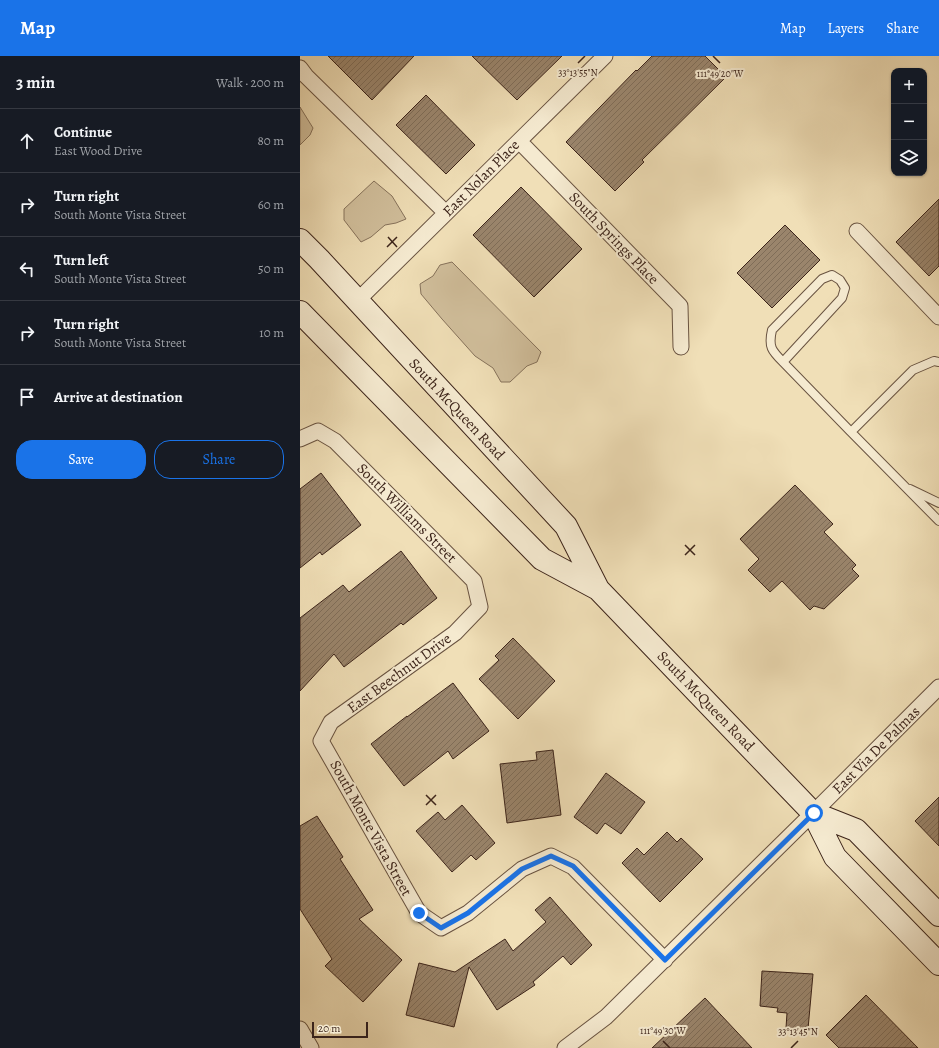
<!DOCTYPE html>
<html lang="en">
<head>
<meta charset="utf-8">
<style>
	:root { --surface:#171b24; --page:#20242c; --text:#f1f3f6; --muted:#9ea1a6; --line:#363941; --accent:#1a73e8 }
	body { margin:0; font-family:Alegreya,serif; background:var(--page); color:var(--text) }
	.controls { position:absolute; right:12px; top:12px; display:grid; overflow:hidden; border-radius:8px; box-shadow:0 1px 3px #0004 }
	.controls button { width:36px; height:36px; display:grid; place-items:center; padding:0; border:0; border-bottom:1px solid var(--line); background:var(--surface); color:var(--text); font:20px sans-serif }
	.scale { position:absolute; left:12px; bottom:10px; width:56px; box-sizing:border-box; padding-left:4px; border:2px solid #3c241a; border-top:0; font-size:11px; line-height:14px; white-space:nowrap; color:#3c241a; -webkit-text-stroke:3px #f5ead0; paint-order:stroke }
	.stop { position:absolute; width:12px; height:12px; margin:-9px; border:3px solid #1a73e8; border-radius:50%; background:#fff }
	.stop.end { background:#1a73e8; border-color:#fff; box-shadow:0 1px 4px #0008 }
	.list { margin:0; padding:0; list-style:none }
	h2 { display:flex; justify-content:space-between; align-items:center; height:52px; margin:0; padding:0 16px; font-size:17px }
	h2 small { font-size:13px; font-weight:400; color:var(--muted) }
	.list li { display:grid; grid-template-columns:26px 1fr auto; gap:12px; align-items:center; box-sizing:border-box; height:64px; padding:0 16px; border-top:1px solid var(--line) }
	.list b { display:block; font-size:15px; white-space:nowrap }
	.list p { margin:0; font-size:13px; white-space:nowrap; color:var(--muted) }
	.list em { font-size:13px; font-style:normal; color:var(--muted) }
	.actions { display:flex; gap:8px; padding:12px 16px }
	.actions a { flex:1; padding:9px 0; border:1px solid var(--accent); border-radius:16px; text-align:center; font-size:14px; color:var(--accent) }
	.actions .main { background:var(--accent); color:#fff }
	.icon { flex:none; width:22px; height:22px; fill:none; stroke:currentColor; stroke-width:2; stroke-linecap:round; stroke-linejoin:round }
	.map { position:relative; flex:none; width:639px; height:992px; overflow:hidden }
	header { display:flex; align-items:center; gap:24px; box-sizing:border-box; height:56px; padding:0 20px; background:var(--accent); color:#fff }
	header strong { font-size:19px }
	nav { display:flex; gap:22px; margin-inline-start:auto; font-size:14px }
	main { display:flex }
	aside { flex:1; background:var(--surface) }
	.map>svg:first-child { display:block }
	.green { fill:#d1bf9c; stroke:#86725b }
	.building { fill:url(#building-hatch); stroke:#3c241a }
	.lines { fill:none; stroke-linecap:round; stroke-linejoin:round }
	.lane-casing { stroke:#695341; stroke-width:10 }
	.street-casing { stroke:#695341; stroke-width:17 }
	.secondary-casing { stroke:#3c241a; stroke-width:24 }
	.lane { stroke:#f5ead0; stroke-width:8 }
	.street { stroke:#f5ead0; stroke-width:15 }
	.secondary { stroke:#f5ead0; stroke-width:22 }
	.route { stroke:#1a73e8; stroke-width:5 }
	.ticks { fill:none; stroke:#3c241a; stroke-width:1.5 }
	.labels { text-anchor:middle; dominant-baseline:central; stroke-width:4; stroke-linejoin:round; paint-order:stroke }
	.street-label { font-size:15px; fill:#3c241a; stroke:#f5ead0 }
	.ticks-label { font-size:10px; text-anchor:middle; fill:#3c241a; stroke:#f5ead0; stroke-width:4; stroke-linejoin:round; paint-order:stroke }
</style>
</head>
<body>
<header>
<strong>Map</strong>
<nav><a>Map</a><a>Layers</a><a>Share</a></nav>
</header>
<main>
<aside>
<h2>3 min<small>Walk · 200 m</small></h2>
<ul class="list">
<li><svg class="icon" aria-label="ahead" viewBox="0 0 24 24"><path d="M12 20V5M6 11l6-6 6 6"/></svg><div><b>Continue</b><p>East Wood Drive</p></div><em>80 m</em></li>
<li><svg class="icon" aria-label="right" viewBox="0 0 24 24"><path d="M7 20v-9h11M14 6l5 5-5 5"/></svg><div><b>Turn right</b><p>South Monte Vista Street</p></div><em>60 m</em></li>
<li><svg class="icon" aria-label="left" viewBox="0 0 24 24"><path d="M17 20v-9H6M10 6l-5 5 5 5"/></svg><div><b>Turn left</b><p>South Monte Vista Street</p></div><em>50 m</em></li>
<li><svg class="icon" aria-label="right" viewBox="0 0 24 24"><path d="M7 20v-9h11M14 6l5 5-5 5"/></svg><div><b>Turn right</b><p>South Monte Vista Street</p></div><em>10 m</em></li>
<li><svg class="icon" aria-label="arrive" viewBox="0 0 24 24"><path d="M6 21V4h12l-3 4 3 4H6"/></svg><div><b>Arrive at destination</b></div></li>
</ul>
<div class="actions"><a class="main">Save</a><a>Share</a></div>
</aside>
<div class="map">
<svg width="639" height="992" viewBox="0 0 639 992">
	<defs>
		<pattern id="building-hatch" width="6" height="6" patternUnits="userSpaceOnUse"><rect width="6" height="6" fill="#9a856c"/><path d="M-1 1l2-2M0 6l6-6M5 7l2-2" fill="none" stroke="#7f6d58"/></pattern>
	</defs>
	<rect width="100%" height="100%" fill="#f0dfb7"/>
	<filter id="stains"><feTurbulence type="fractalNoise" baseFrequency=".005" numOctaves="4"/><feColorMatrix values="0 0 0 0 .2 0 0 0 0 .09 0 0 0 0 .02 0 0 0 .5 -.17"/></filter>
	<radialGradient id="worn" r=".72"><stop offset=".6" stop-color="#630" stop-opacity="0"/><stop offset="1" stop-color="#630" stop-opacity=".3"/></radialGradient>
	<path class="green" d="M 0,51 L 13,72 L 10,79 L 0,89 Z
		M 74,125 L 92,140 L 106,163 L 96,167 L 85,169 L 71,181 L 61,186 L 44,164 L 44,153 Z
		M 152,206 L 241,296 L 237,306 L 227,310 L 210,326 L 201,326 L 193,312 L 175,300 L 142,263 L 121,238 L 120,228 L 133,220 L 140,209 Z"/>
	<path class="building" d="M 28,0 L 114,0 L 72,44 Z
		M 172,0 L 262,0 L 217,44 Z
		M 352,0 L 405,0 L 426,21 L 342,104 L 344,106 L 315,135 L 266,86 L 336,14 L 337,15 Z
		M 126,39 L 175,89 L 146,118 L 96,69 Z
		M 221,131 L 282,193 L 234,241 L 173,179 Z
		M 639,143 L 639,210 L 629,220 L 596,186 Z
		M 485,169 L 520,204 L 472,252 L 437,217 Z
		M 21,417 L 61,469 L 22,499 L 20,496 L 0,512 L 0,433 Z
		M 495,429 L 533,468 L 524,476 L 556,509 L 552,513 L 559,520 L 524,553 L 514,550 L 510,554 L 482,525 L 470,536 L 448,514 L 459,503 L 440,483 Z
		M 101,495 L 137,542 L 103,569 L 101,567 L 44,611 L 34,598 L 0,635 L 0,562 L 43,529 L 49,536 Z
		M 213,582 L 255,625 L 218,663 L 179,623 L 199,604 L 195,600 Z
		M 153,627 L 189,675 L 153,703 L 148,695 L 104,730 L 71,688 L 107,660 L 107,661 Z
		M 253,694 L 261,759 L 207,767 L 200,708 L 237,704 L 236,696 Z
		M 306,717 L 345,746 L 321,778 L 305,767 L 297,778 L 274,761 Z
		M 639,741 L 639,790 L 615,765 Z
		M 162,749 L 195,787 L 176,804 L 171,799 L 152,816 L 116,775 L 138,756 L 145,764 Z
		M 17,760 L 43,801 L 40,803 L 73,854 L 59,863 L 102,904 L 63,946 L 25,910 L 32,903 L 0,853 L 0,770 Z
		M 367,776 L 377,786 L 381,782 L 403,803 L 360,846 L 322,807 L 337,792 L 344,799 Z
		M 250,841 L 292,889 L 271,909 L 263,900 L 233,926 L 235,929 L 197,954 L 169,911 L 154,971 L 106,959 L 119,907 L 155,916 L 205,883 L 213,895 L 246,866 L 235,854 Z
		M 462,915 L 513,918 L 508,973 L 486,972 L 487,957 L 477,956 L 478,952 L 460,950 Z
		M 566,939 L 618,992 L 539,992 L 526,979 Z
		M 405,942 L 452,992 L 352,992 Z"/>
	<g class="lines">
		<g class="lane-casing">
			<path id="lane" d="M 483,306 L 542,242 L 545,232 L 540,224 L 532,219 L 522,223 L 472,274 C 468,291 472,295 483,306 L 551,376
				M 639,306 L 634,305 L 613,314 L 551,376 L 639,465
				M 610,433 L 639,447"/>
		</g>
		<g class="street-casing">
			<path id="street" d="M 0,12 L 6,20 L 146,157
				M 219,85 L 380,250 L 381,291
				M 557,175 L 639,261
				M 57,245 L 305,0
				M 0,383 L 18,375 L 35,385 L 174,525 L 180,551 L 155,577 L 31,666 L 21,685 L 119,857 L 141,872 L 168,857 L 222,813 L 251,800 L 273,811 L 365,904
				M 0,973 L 11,992
				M 265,992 L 306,961 L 513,757 L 639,631"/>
		</g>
		<g class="secondary-casing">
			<path id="secondary" d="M 0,184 L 19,203 L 266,470 L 298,533 L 513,757 L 535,801 L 639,908
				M 0,256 L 242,503 L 298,533
				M 513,757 L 556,774 L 639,859"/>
		</g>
		<use href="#lane" class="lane"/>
		<use href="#street" class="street"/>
		<use href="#secondary" class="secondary"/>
	</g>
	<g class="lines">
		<path class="route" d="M 119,857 L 141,872 L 168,857 L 222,813 L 251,800 L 273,810 L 365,904 L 514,757"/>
	</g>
	<path class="ticks" d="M 413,0 L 420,7M 278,7 L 285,0M 88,181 L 97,191M 87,191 L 97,181M 385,489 L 395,499M 385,499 L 395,489M 126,739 L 136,749M 126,749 L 136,739M 363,985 L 370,992M 491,992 L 498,985"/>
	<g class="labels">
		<g class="street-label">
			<text transform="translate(181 122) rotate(-45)">East Nolan Place</text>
			<text transform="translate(314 182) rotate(46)">South Springs Place</text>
			<text transform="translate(157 353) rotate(47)">South McQueen Road</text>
			<text transform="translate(107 457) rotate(45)">South Williams Street</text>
			<text transform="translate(99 617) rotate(-36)">East Beechnut Drive</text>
			<text transform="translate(406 645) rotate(46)">South McQueen Road</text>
			<text transform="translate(576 694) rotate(-45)">East Via De Palmas</text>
			<text transform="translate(71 772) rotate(61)">South Monte Vista Street</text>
		</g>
	</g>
	<g class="ticks-label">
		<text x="278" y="20">33°13'55"N</text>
		<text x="420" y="21">111°49'20"W</text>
		<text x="363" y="978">111°49'30"W</text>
		<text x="498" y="979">33°13'45"N</text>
	</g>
	<rect width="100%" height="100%" filter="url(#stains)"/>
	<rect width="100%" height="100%" fill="url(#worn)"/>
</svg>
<div class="controls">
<button>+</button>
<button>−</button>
<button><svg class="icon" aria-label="layers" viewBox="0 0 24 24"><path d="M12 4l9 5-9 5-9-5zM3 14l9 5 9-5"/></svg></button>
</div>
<div class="scale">20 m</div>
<div class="stop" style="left:514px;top:757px"></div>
<div class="stop end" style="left:119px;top:857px"></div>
</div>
</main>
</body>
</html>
